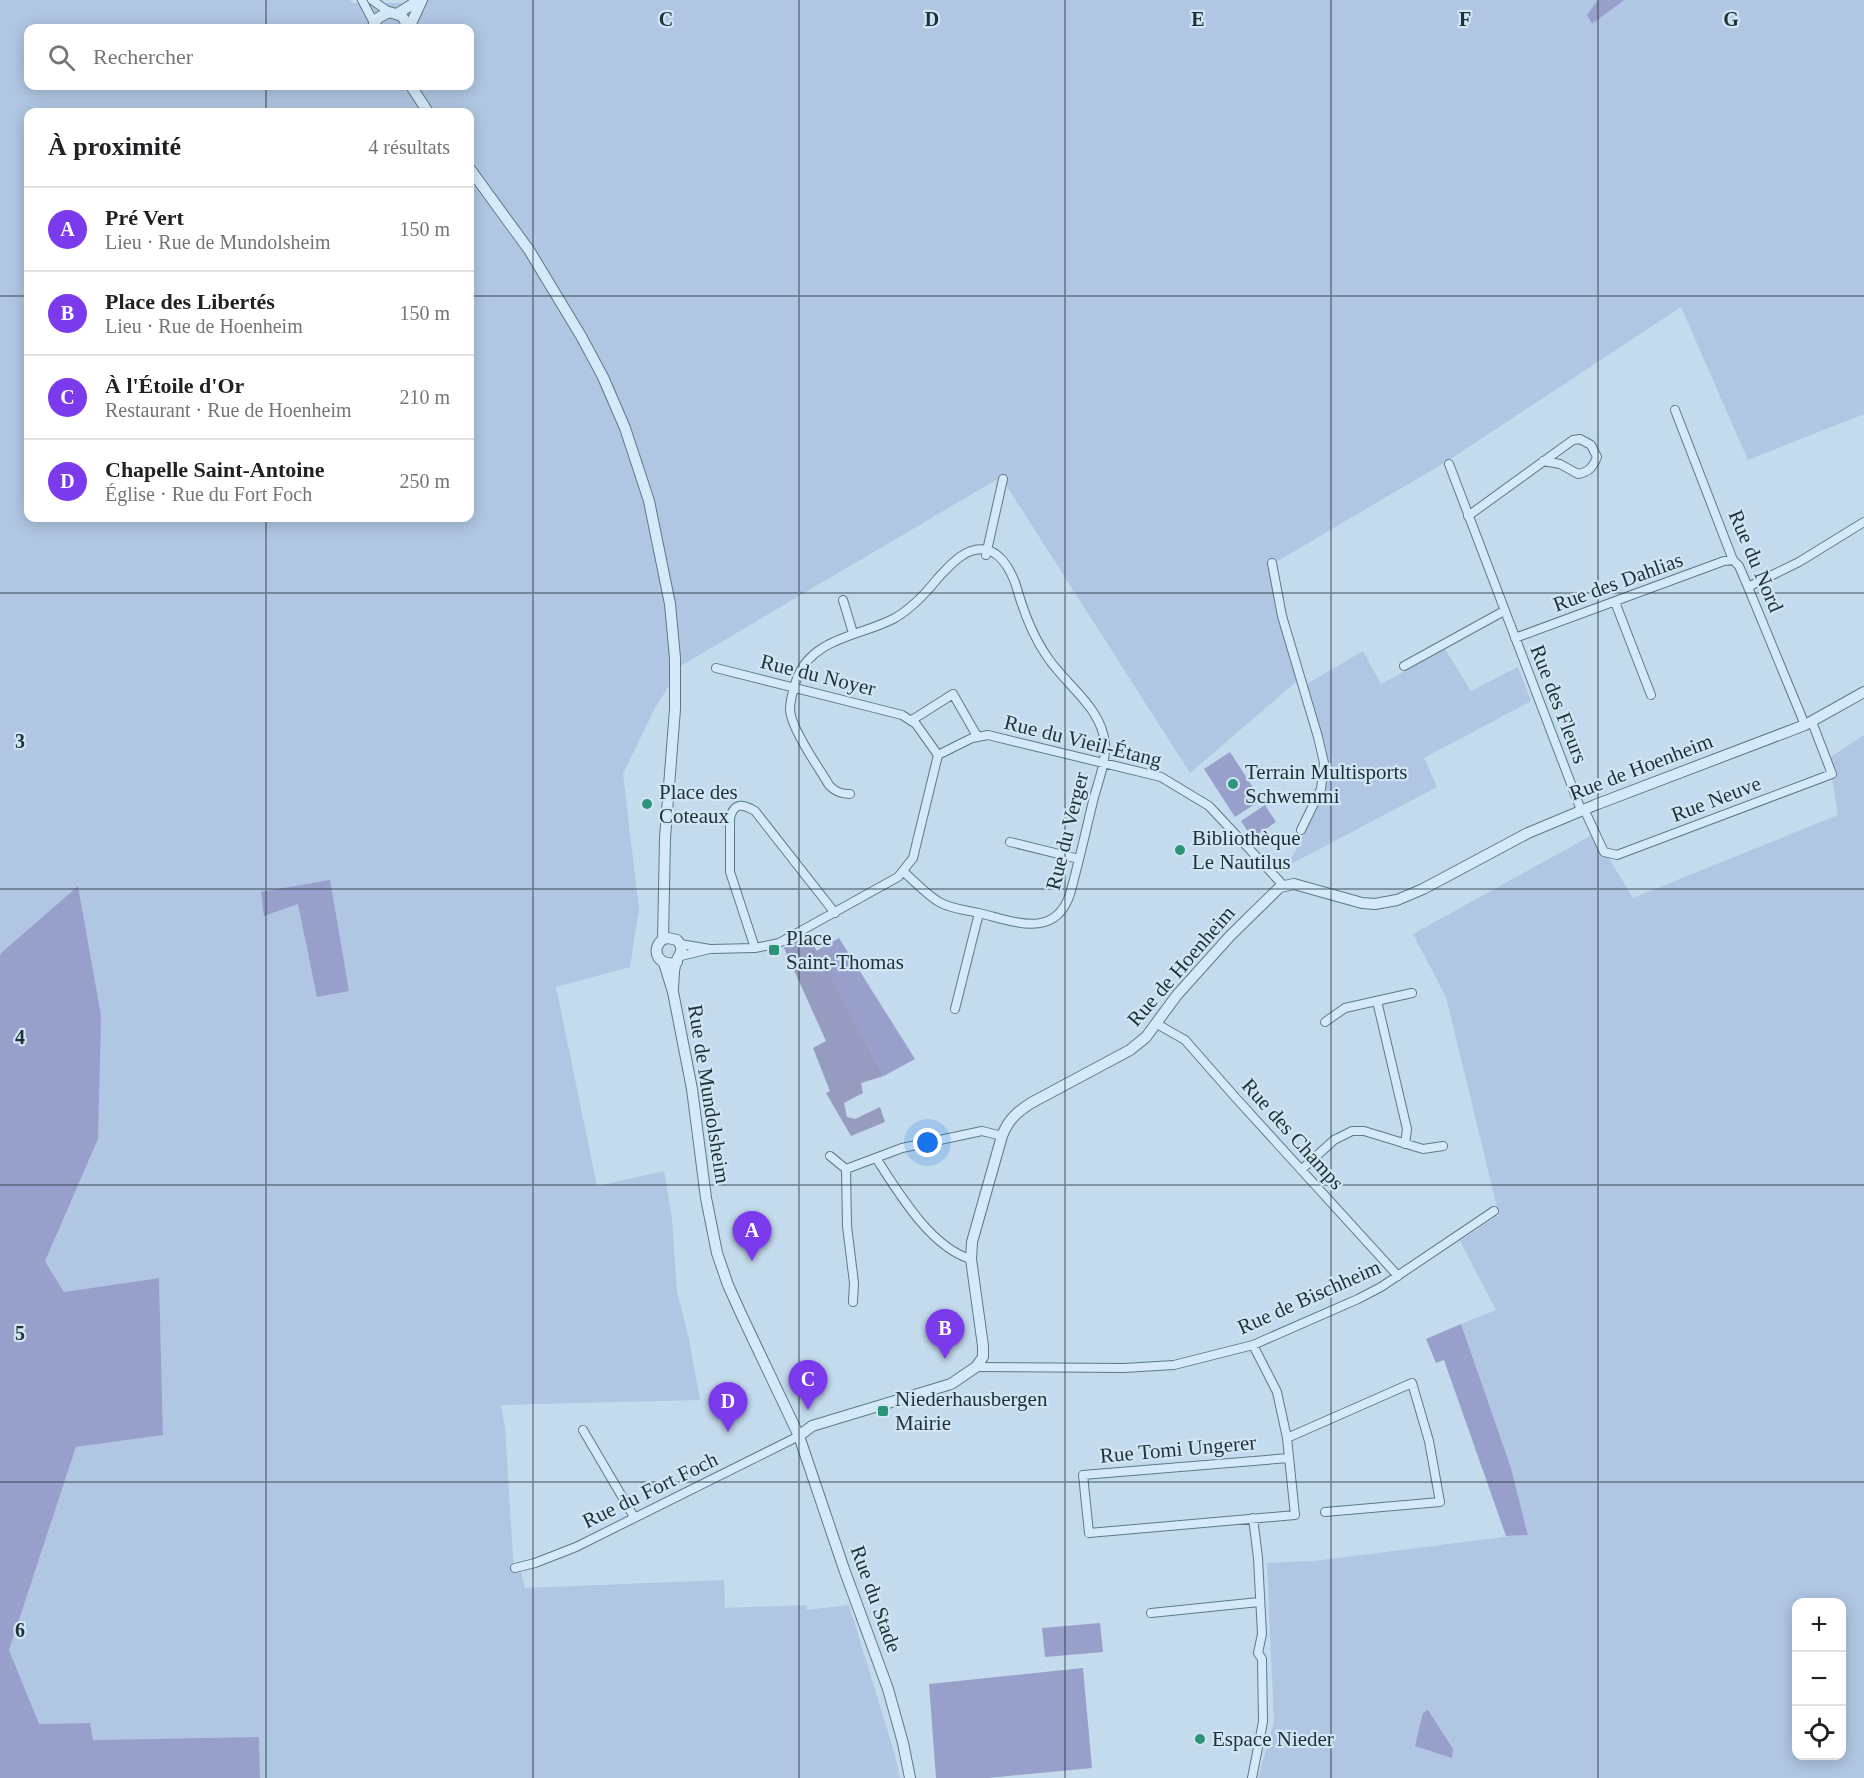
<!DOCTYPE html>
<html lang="fr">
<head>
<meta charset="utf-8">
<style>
	:root { --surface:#fff; --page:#f6f6f6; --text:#202124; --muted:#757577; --line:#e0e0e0; --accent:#7c3aed }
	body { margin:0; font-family:Georgia,serif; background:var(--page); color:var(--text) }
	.controls { position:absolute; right:18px; bottom:18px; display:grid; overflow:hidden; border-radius:12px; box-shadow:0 3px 15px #0003 }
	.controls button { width:54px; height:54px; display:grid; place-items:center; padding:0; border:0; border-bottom:2px solid var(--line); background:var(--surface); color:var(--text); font:30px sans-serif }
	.you { position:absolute; left:928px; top:1143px; width:21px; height:21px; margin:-15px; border:4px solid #fff; border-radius:50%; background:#1a73e8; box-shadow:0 0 0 9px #1a73e833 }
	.badge { display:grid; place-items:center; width:39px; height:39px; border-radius:50%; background:var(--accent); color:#fff; font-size:20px; font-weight:700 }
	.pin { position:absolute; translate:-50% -50px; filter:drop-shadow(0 2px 3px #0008) }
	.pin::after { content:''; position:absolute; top:32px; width:21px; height:18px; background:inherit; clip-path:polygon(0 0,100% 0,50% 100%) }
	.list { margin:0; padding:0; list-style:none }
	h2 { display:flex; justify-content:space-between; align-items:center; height:78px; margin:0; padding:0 24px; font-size:26px }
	h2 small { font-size:20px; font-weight:400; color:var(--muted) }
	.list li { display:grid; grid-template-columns:39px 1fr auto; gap:18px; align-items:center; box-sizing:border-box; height:84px; padding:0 24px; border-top:2px solid var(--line) }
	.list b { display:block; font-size:22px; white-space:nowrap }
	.list p { margin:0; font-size:20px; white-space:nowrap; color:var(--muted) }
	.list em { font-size:20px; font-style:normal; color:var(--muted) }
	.icon { flex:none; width:33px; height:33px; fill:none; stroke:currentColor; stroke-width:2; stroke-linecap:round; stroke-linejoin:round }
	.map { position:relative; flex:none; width:1864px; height:1778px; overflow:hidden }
	.search { position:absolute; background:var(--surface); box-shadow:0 3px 15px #0003; left:24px; top:24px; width:450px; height:66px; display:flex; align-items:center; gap:15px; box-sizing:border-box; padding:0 21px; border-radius:12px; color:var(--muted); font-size:22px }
	.panel { position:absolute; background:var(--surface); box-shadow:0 3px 15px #0003; left:24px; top:108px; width:450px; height:414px; border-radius:12px }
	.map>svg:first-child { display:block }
	.farmland { fill:#b0c6e2; fill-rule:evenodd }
	.green { fill:#979fca }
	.cemetery { fill:#969cbf }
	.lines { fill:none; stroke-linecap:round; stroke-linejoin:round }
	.minor-casing { stroke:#5a7b86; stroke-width:10 }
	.tertiary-casing { stroke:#5a7b86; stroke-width:12 }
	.minor { stroke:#d6e9f8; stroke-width:8 }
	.tertiary { stroke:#d6e9f8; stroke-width:10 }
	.grid { fill:none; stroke:#1e3137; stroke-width:1.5; stroke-opacity:0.55 }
	.poi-dot { fill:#2c9477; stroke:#d2e5f4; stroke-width:2 }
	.labels { text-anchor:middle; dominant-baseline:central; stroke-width:4.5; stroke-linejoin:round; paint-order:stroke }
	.street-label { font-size:21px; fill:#1e3137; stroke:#d2e5f4 }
	.poi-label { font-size:21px; fill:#1e3137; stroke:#d2e5f4; text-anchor:start }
	.grid-label { font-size:20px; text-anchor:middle; font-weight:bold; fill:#1e3137; stroke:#d2e5f4; stroke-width:4.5; stroke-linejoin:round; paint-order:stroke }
</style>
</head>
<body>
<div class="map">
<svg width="1864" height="1778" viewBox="0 0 1864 1778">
	<rect width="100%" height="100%" fill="#c3dbed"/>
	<path class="farmland" d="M 0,0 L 350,0 L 351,3 L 425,3 L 428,0 L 1864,0 L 1864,414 L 1748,460 L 1681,307 L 1449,460 L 1276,562 L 1297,681 L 1190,773 L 1001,477 L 682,665 L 655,708 L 623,774 L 639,909 L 630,967 L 556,987 L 597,1186 L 664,1171 L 672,1218 L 677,1292 L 689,1339 L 700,1400 L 501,1405 L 505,1427 L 514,1573 L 521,1572 L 525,1588 L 724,1580 L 725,1608 L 806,1605 L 807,1610 L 849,1605 L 895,1755 L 900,1778 L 260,1778 L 259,1737 L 92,1740 L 90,1723 L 38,1724 L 9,1650 L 76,1447 L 163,1435 L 159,1278 L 64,1292 L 45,1260 L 98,1139 L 78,886 L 1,953 L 0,956 ZM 28,28 L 470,28 L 470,86 L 28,86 ZM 28,112 L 470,112 L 470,518 L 28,518 Z
		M 1445,649 L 1471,691 L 1518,667 L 1531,701 L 1424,758 L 1437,787 L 1293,863 L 1291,859 L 1316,811 L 1326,783 L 1327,768 L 1305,685 L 1363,651 L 1381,684 Z
		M 1864,735 L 1864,1778 L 1258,1778 L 1274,1722 L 1267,1563 L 1314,1561 L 1528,1534 L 1511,1468 L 1461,1324 L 1496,1310 L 1460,1241 L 1499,1215 L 1446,997 L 1413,934 L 1594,834 L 1633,898 L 1838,815 L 1829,758 ZM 1796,1602 L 1842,1602 L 1842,1756 L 1796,1756 Z"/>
	<path class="green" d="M 1598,0 L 1624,0 L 1592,24 L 1587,15 Z
		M 1230,752 L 1261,800 L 1235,817 L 1204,769 Z
		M 1265,805 L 1276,822 L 1252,838 L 1241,821 Z
		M 330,880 L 349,991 L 317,997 L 298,904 L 264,916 L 261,892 Z
		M 78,886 L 101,1016 L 98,1139 L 45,1261 L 64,1292 L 159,1278 L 163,1435 L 76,1447 L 9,1650 L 39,1724 L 90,1723 L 93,1740 L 259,1737 L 260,1778 L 0,1778 L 0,956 L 1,953 Z
		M 839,938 L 915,1059 L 884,1076 L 816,951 Z
		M 1461,1324 L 1511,1468 L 1528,1535 L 1506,1536 L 1444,1360 L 1436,1363 L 1426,1339 Z
		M 1100,1623 L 1103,1652 L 1045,1657 L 1042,1628 Z
		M 1083,1668 L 1092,1768 L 988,1778 L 936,1778 L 929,1684 Z
		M 1428,1710 L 1453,1749 L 1452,1758 L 1415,1746 L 1423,1713 Z"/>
	<path class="cemetery" d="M 808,935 L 884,1076 L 861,1083 L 863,1093 L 844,1103 L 847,1117 L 855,1119 L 880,1107 L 885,1122 L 851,1136 L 826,1093 L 830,1091 L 813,1048 L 826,1041 L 784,948 Z"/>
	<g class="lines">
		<g class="minor-casing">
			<path id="minor" d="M 362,0 L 374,23
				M 372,0 L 389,12
				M 1675,410 L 1733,560 L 1739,566 L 1748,587 L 1805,725
				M 1449,464 L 1581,810
				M 1468,516 L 1573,440 L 1580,439 L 1591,445 L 1597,457 C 1593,467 1589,472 1578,474 L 1560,464 L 1543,461
				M 986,555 L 1003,479
				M 1272,563 L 1282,616 L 1318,737 L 1324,763 L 1321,789 L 1301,830
				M 1748,587 L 1799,562 L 1864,522
				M 843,600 L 853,633
				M 1615,602 L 1651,695
				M 1515,638 L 1724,561 L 1733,560
				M 1404,666 L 1504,611
				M 716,668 L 902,715 L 916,724 L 938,755 L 972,738 L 988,735 L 1161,777 L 1209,806 L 1283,885
				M 912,720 L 953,694 L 977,736
				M 850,794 C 841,794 835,792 829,785 C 819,768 790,727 790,709 C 790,699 794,687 797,678 C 813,637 862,636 895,618 C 912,608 926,593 938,578 C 950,565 967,545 987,550 C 1004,554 1014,577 1018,592 C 1025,616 1034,638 1048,658 C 1067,686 1102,708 1105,744 C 1106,761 1099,780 1094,797 C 1086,830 1079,862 1070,894 C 1055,940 1013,921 979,913 C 966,910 951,909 939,902 C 926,894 915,882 904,872
				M 1584,809 L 1604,852 L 1617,855 L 1832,774 L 1812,722
				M 1010,842 L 1079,859
				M 680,944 L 710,949 L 681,956
				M 755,948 L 730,872 L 730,818 C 734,802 743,804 755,811 L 835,913
				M 710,949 L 755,948 L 779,943 L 898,877 L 913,858 L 938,755
				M 1377,1001 L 1407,1129 L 1405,1144
				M 955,1009 L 979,913
				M 1325,1022 L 1345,1008 L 1412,993
				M 1157,1024 L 1185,1040 L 1235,1097 L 1398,1276
				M 830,1156 L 846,1169 L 902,1148 L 982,1131 L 1002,1136
				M 876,1158 C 898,1192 931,1248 971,1259
				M 846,1169 L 847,1226 L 854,1283 L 853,1302
				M 1301,1170 L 1334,1140 L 1352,1131 L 1364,1131 L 1423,1149 L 1443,1146
				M 1253,1345 L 1277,1392 L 1287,1438 L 1295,1515 L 1089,1533 L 1083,1475 L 1289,1458
				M 976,1367 L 1124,1368 L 1174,1365 L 1253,1345 L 1358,1299 L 1381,1287 L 1494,1211
				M 583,1430 L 634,1517
				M 1287,1438 L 1412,1383 L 1429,1441 L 1440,1502 L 1325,1512
				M 515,1568 L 535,1563 L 576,1547 L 799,1436
				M 1151,1613 L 1259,1602
				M 1252,1778 L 1263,1722 L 1262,1659 L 1258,1653 L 1262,1634 L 1258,1558 L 1253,1518"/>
		</g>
		<g class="tertiary-casing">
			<path id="tertiary" d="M 397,14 L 419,0
				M 372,28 L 378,18 L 389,12 L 402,16 L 409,28
				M 409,28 L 422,0
				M 411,86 L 428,112
				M 470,169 L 529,250 L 581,336 L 603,377 L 625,428 L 649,501 L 670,604 L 675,658 L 675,709 L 665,838 L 663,939 C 649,951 660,968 677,962
				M 663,939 L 668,938 L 677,940 C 685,949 680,953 676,962 C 673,970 674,980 673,988
				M 664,963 L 673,992 L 692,1089 L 706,1198 L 717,1253 L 728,1285 L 742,1316 L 799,1436 L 844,1569 L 888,1689 L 903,1743 L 910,1778
				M 799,1436 L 812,1426 L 951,1384 L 976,1367 L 983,1357 L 983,1346 L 971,1259 L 972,1242 L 1002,1136 C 1008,1120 1017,1112 1031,1103 L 1130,1050 L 1146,1037 L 1177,995 L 1230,936 L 1280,887 L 1294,884 L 1362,903 L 1375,904 L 1397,900 L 1423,889 L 1528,833 L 1595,805 L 1805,725 L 1864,692"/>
		</g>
		<use href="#minor" class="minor"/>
		<use href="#tertiary" class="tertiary"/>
	</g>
	<path class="grid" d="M 266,0 L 266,28M 533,0 L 533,1778M 799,0 L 799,1778M 1065,0 L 1065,1778M 1331,0 L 1331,1778M 1598,0 L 1598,1778M 266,86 L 266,112M 0,296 L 28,296M 470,296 L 1864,296M 266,518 L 266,1778M 0,593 L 1864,593M 0,889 L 1864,889M 0,1185 L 1864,1185M 0,1482 L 1864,1482"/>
	<g class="poi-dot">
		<circle cx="1233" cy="784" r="6"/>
		<circle cx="647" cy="804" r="6"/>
		<circle cx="1180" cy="850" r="6"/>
		<rect x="768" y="944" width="12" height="12" rx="3"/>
		<rect x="877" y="1405" width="12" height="12" rx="3"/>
		<circle cx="1200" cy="1739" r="6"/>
	</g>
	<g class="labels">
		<g class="street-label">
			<text transform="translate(1756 561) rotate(67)">Rue du Nord</text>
			<text transform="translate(1618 582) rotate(-20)">Rue des Dahlias</text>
			<text transform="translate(818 675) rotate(14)">Rue du Noyer</text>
			<text transform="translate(1559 704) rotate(69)">Rue des Fleurs</text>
			<text transform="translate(1083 741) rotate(14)">Rue du Vieil-Étang</text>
			<text transform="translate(1641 767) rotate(-21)">Rue de Hoenheim</text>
			<text transform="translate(1716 799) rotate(-21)">Rue Neuve</text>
			<text transform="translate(1067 831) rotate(-76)">Rue du Verger</text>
			<text transform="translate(1181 966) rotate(-49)">Rue de Hoenheim</text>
			<text transform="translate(709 1094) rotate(81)">Rue de Mundolsheim</text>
			<text transform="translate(1293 1134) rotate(48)">Rue des Champs</text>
			<text transform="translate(1309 1297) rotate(-24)">Rue de Bischheim</text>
			<text transform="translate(1178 1449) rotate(-5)">Rue Tomi Ungerer</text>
			<text transform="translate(650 1490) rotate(-26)">Rue du Fort Foch</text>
			<text transform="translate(876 1599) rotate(70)">Rue du Stade</text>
		</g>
		<g class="poi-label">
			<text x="1245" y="772">Terrain Multisports<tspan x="1245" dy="24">Schwemmi</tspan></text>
			<text x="659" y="792">Place des<tspan x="659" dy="24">Coteaux</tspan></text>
			<text x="1192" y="838">Bibliothèque<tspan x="1192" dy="24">Le Nautilus</tspan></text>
			<text x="786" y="938">Place<tspan x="786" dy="24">Saint-Thomas</tspan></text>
			<text x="895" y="1399">Niederhausbergen<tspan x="895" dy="24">Mairie</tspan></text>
			<text x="1212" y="1739">Espace Nieder</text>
		</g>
	</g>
	<g class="grid-label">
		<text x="666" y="26">C</text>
		<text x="932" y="26">D</text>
		<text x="1198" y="26">E</text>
		<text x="1465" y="26">F</text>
		<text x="1731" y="26">G</text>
		<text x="20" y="748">3</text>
		<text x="20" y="1044">4</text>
		<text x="20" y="1340">5</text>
		<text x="20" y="1637">6</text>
	</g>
</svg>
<div class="controls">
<button>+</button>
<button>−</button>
<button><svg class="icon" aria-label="locate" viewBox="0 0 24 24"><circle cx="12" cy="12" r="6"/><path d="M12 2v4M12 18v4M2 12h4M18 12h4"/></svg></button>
</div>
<div class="you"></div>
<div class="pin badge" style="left:752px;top:1261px">A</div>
<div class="pin badge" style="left:945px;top:1359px">B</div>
<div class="pin badge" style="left:808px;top:1410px">C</div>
<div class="pin badge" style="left:728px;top:1432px">D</div>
<div class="search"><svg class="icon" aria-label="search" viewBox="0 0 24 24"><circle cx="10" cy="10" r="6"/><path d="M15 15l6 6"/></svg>Rechercher</div>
<section class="panel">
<h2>À proximité<small>4 résultats</small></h2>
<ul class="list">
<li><span class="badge">A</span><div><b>Pré Vert</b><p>Lieu · Rue de Mundolsheim</p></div><em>150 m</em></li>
<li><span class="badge">B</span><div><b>Place des Libertés</b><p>Lieu · Rue de Hoenheim</p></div><em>150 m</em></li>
<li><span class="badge">C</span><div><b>À l'Étoile d'Or</b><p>Restaurant · Rue de Hoenheim</p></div><em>210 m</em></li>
<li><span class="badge">D</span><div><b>Chapelle Saint-Antoine</b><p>Église · Rue du Fort Foch</p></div><em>250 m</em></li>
</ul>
</section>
</div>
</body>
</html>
